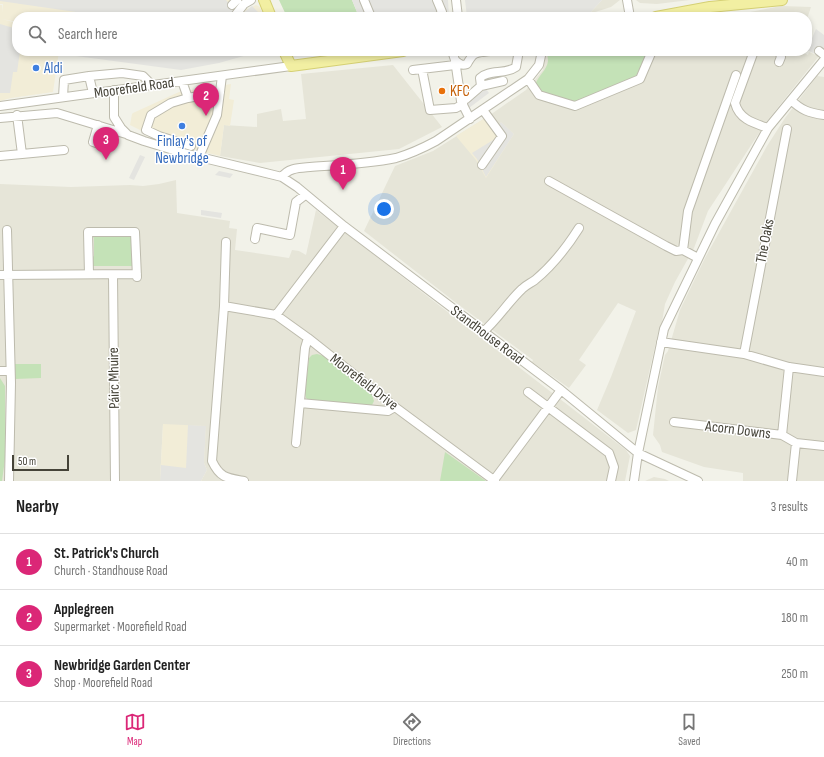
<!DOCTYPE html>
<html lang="en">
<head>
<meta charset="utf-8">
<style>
	:root { --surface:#fff; --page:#f2f2f2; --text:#222; --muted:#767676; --line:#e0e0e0; --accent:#db2777 }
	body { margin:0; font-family:"Sofia Sans Condensed",sans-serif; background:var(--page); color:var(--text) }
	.scale { position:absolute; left:12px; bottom:10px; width:57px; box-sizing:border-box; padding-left:4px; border:2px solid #454338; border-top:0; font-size:11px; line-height:14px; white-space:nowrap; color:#454338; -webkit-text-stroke:3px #fff; paint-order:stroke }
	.you { position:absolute; left:384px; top:209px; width:14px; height:14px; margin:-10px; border:3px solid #fff; border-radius:50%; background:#1a73e8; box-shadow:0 0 0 6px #1a73e833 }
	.badge { display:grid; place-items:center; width:26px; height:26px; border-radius:50%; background:var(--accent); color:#fff; font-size:13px; font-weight:700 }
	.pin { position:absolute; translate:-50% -33px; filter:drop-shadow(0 1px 2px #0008) }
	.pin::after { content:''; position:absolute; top:21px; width:14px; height:12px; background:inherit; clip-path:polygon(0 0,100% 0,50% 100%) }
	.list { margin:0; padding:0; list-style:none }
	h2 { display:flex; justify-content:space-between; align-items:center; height:52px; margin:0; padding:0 16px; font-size:17px }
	h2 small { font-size:13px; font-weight:400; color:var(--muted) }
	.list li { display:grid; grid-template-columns:26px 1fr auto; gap:12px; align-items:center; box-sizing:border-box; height:56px; padding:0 16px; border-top:1px solid var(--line) }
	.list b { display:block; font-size:15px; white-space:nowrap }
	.list p { margin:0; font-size:13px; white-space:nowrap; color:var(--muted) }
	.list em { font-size:13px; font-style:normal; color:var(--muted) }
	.icon { flex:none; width:22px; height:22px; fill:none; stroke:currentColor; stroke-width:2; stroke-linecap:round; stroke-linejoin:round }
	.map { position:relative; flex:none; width:824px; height:481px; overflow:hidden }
	.search { position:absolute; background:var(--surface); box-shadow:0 2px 6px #0003; left:12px; right:12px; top:12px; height:44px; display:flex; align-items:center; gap:10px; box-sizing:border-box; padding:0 14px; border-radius:16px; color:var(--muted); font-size:15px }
	.sheet { height:220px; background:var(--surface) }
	nav { display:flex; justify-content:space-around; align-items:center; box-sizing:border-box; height:56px; border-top:1px solid var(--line); background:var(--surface); font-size:11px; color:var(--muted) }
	nav a { display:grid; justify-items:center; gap:2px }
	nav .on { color:var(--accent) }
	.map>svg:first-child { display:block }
	.residential { fill:#e6e5d8 }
	.commercial { fill:#f2edd7 }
	.green { fill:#c4e2b7 }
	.parking { fill:#e4e4e0 }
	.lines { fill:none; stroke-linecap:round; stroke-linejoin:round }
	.minor-casing { stroke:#bdbbad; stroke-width:10 }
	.major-casing { stroke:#d5d074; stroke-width:12 }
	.minor { stroke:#fff; stroke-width:8 }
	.major { stroke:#f2efa2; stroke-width:10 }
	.shop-dot { fill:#3f7fe0; stroke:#fff; stroke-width:1.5 }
	.food-dot { fill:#e8710a; stroke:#fff; stroke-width:1.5 }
	.labels { text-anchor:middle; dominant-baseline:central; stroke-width:3; stroke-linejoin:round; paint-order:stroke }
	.shop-label { font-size:15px; fill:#366cbe; stroke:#fff; text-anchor:start }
	.street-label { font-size:15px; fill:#454338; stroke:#fff }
	.food-label { font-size:15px; fill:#c56008; stroke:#fff; text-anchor:start }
</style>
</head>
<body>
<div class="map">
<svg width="824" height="481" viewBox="0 0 824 481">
	<rect width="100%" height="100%" fill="#f2f2e9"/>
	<path class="residential" d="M 602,0 L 620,0 L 611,7 L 589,14 Z
		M 636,0 L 690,0 L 657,4 L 640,3 Z
		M 781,6 L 811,7 L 807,19 L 807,17 L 725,17 Z
		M 546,51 L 800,51 L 808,55 L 809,52 L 819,56 L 767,121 L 708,211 L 694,248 L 675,282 L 665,304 L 662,322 L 658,333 L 636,430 L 628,433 L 597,410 L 611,377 L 636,311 L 618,303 L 579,360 L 586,365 L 569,388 L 532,362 L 533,360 L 455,302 L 364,231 L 395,166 L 433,151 L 490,115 L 526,90 L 543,70 Z
		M 393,65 L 442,127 L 399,149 L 260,163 L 220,156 L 224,125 L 257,127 L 257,114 L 281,109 L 283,121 L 306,119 L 301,74 Z
		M 817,76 L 824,77 L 824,481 L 743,481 L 743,473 L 704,467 L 662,452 L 660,445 L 653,435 L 658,387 L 665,355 L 668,351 L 680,310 L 705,258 L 767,146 L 785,118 Z
		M 176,180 L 177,213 L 230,221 L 229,228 L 237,229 L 235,250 L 289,258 L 292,250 L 299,251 L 306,255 L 316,210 L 626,450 L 630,456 L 625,481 L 201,481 L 207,470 L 204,463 L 204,455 L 163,424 L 160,481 L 0,481 L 0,184 L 71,187 L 130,185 L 143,186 L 159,184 Z
		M 654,477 L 665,479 L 669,481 L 645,481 Z"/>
	<path class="commercial" d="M 0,0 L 240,0 L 248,9 L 256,5 L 260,7 L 264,17 L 17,17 L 17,22 L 2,19 L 17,23 L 17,51 L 59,51 L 53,92 L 11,98 L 0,101 L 0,5 L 2,5 L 2,12 L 3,4 L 0,4 Z
		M 231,84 L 229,99 L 234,100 L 230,126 L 224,125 L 220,156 L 172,144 L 154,137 L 130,125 L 132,114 L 133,113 L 179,92 Z
		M 490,115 L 496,126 L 501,122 L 514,134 L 486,178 L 476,160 L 456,136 Z
		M 163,424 L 206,426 L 204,463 L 207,470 L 201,481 L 160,481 Z"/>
	<path class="green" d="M 279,0 L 352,0 L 359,17 L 287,17 Z
		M 547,51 L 649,51 L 636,76 L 576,103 L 541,91 L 535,85 C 538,76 547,70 548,61 C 548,58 547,54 547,51 Z
		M 131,235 L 133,239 L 136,266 L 91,266 L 90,259 L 94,256 L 94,238 L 92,236 Z
		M 317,354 L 324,356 L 372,395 L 374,401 L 372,405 L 309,400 L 306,398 L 305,393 L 309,358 L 312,355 Z
		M 14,364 L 41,364 L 41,378 L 15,379 Z
		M 0,378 L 5,386 L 5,459 L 2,481 L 0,481 Z
		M 445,452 L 486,481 L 440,481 Z"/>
	<path class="parking" d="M 0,0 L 226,0 L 239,16 L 252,6 L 263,17 L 75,17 L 76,12 L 0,1 Z
		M 352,0 L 448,0 L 449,17 L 359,17 Z
		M 465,0 L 602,0 L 589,14 L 560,17 L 467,17 Z
		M 0,24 L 17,29 L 17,51 L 20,51 L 17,72 L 13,72 L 10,93 L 0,93 Z
		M 816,29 L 824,35 L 824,49 L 819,56 L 807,50 Z
		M 73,51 L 258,51 L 258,52 L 219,63 L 181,70 L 76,56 Z
		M 486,89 L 489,93 L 469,108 L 466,104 Z
		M 501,122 L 514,134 L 486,177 L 477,159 L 472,153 L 498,137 L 494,128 Z
		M 140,155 L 145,157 L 134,180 L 129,178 Z
		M 219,171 L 233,174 L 230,178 L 215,175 Z
		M 201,210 L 222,213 L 221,218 L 201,215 Z
		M 188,425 L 206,426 L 204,463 L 207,470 L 201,481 L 160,481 L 161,465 L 186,468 Z"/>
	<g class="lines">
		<g class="minor-casing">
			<path id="minor" d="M 364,0 L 371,17
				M 456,0 L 458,17
				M 627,0 L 630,17
				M 232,5 L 237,0
				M 234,17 L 244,4 L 251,0
				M 437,17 L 439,16 L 442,12 L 437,0
				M 452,51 L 455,60 L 461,101 L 466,99 L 481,86 L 503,81
				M 754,51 L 735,103 C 739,119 753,123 768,128
				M 779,51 L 781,57 L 779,62
				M 819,51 L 824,55
				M 455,60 C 459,64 462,66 467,64 C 474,51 476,53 490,51
				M 422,69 L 430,110 L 456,108 L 463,104
				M 413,70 L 455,65
				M 528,79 L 539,95 L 575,106 L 640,79 L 652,51
				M 182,81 L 188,98 L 220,92
				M 481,86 L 480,78 C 489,69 505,75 516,67 L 518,56 L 516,51
				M 114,90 L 114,117 L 121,128 L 128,135 L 144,141 L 183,153 L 282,177 L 297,187 L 344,226 L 561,390 L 638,453 L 698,481
				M 93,93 L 89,76 L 122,73 L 143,76 L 152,85
				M 63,97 L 64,80 L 89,76
				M 188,98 L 171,103 L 151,115 L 146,130 L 159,136 L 191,146
				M 791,100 C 801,110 809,113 824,115
				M 461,101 L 470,119
				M 0,106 L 291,66
				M 0,118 L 57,113 L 126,134
				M 98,125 L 93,142 L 99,144
				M 22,154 L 64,150
				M 0,156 L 22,154 L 17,115
				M 199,157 L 217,115 L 222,76
				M 482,165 L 502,136 L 483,110
				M 282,177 C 288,168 299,168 310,167 C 339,165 367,164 396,158 C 410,154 423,148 436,141 L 528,79 L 539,65 L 542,51
				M 549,181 L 666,246 L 676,251 L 683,250 L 698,258
				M 7,230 L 11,383 L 9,481
				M 255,239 L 257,228 L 290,235 L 296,202 L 305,195
				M 226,242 L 224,306 L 212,461 C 220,478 227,478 244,481
				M 683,250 L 688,211 L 736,75
				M 89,274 L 88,232 L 135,232 L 137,277
				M 0,275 L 137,274
				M 113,275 L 115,481
				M 224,306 L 276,315 L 308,338 L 395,407 L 495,481
				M 276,315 L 344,226
				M 483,332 C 498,319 508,302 522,289 C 526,285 531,283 535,280 C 552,266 567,247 579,228
				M 661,342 L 744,354 L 789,367 L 824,372
				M 744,354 L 787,129
				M 0,371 L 10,371
				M 528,392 L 609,453 L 614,467 L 611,481
				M 300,403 L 388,411 L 395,407
				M 674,422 L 782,435 L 789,367
				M 782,435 L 796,443 L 824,446
				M 296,443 L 305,348 L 308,338
				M 494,480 L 561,390
				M 634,481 L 638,453 L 664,329 L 715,224 L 768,128 L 824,60
				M 792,481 L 796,443"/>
		</g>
		<g class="major-casing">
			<path id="major" d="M 264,0 L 271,17
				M 656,17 L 710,7 L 782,0
				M 284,51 L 291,66 L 403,51"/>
		</g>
		<use href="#minor" class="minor"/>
		<use href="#major" class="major"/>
	</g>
	<g class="shop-dot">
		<circle cx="36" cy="68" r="4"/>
		<circle cx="182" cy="126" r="4"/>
	</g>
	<circle class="food-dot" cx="442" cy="91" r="4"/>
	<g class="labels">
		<g class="shop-label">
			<text x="44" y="68">Aldi</text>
			<text x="182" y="141" text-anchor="middle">Finlay's of<tspan x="182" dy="17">Newbridge</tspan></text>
		</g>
		<g class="street-label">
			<text transform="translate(134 88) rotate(-8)">Moorefield Road</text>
			<text transform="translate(765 241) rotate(-79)">The Oaks</text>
			<text transform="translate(487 335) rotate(37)">Standhouse Road</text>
			<text transform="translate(114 378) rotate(-91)">Páirc Mhuire</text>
			<text transform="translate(364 382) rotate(38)">Moorefield Drive</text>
			<text transform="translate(738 430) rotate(7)">Acorn Downs</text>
		</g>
		<g class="food-label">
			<text x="450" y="91">KFC</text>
		</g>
	</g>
</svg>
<div class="scale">50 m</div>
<div class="you"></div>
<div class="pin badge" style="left:343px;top:190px">1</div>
<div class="pin badge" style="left:206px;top:116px">2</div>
<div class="pin badge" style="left:106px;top:160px">3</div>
<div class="search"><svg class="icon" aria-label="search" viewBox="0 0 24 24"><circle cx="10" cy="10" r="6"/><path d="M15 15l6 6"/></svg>Search here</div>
</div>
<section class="sheet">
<h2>Nearby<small>3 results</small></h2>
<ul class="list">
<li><span class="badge">1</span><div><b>St. Patrick's Church</b><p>Church · Standhouse Road</p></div><em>40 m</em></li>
<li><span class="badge">2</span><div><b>Applegreen</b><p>Supermarket · Moorefield Road</p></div><em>180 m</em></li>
<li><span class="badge">3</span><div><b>Newbridge Garden Center</b><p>Shop · Moorefield Road</p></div><em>250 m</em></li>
</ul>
</section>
<nav>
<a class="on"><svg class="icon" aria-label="map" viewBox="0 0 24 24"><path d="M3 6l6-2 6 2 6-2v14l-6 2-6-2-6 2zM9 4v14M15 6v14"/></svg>Map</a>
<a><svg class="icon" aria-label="directions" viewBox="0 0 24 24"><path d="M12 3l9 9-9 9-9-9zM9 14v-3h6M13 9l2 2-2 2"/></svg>Directions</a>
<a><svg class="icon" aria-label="saved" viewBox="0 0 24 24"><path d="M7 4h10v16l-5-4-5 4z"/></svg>Saved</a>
</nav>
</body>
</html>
